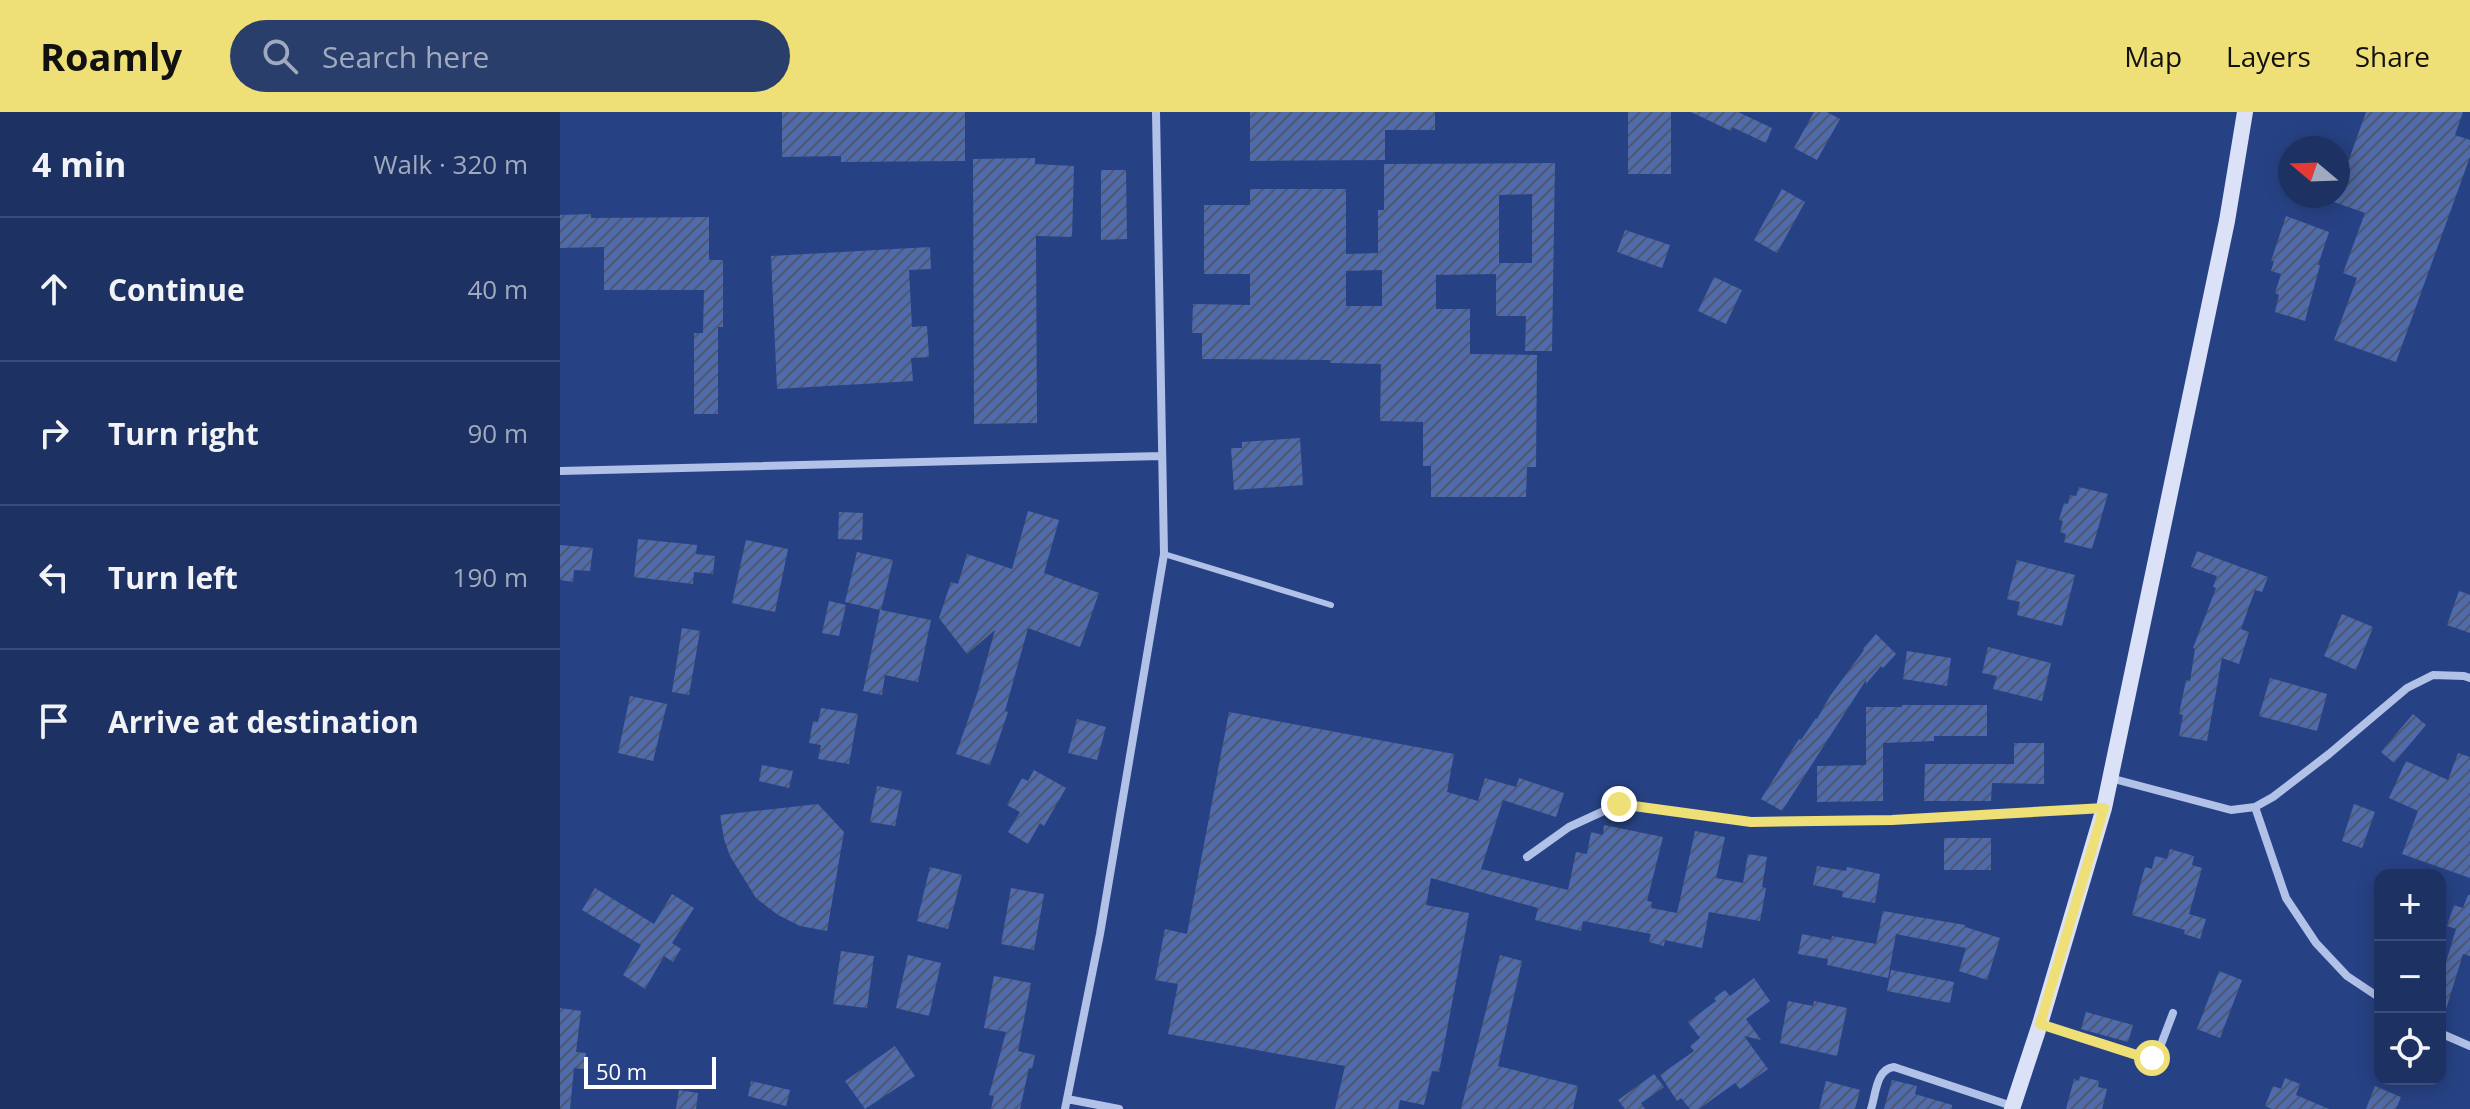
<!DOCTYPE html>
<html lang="en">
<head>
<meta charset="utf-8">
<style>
	:root { --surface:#1d3263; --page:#2a3e6c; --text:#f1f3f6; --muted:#a0aabe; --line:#3b4d78; --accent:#efdf77 }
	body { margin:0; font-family:"Open Sans",sans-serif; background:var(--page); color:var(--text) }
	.controls { position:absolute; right:24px; bottom:24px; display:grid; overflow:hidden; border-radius:16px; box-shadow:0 4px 20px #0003 }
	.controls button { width:72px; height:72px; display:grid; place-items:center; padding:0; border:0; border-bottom:2px solid var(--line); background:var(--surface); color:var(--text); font:40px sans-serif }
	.compass { position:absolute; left:1718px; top:24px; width:72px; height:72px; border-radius:50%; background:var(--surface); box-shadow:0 4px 20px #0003; rotate:289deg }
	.scale { position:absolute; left:24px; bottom:20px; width:132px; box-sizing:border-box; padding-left:8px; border:4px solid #fff; border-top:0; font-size:22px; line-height:28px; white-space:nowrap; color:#fff; -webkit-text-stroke:6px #274284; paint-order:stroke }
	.stop { position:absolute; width:24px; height:24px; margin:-18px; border:6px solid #efdf77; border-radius:50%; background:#fff }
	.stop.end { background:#efdf77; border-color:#fff; box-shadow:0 2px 8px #0008 }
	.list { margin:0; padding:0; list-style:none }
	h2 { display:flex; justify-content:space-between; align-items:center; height:104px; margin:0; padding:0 32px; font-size:34px }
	h2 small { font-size:26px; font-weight:400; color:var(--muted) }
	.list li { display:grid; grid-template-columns:52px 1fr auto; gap:24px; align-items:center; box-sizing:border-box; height:144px; padding:0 32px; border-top:2px solid var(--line) }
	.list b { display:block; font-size:30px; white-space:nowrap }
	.list em { font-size:26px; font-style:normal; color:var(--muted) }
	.icon { flex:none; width:44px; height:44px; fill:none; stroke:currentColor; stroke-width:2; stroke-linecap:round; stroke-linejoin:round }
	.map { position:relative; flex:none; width:1910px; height:997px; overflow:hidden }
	header { display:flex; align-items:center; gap:48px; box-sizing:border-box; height:112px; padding:0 40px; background:var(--accent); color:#111 }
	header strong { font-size:38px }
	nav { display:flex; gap:44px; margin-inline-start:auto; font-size:28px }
	.search { width:560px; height:72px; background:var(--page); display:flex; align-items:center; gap:20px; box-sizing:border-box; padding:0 28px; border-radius:44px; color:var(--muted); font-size:30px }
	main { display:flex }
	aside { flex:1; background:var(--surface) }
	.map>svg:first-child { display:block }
	.building { fill:url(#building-hatch); fill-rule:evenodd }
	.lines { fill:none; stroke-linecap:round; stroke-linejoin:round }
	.lane { stroke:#b1c1e7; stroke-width:6 }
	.street { stroke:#b1c1e7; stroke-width:8 }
	.secondary { stroke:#dbe2f7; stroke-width:16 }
	.route { stroke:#efdf77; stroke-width:10 }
</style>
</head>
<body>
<header>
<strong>Roamly</strong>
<div class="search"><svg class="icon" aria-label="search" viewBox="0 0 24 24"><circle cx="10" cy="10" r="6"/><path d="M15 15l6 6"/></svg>Search here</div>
<nav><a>Map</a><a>Layers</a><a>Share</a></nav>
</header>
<main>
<aside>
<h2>4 min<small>Walk · 320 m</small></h2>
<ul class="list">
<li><svg class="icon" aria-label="ahead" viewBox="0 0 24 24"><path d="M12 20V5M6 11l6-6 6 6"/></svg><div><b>Continue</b></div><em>40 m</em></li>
<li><svg class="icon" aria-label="right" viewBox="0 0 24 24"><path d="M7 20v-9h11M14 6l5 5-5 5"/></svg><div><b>Turn right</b></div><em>90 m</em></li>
<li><svg class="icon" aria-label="left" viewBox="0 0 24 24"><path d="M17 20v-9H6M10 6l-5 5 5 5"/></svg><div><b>Turn left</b></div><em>190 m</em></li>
<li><svg class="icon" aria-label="arrive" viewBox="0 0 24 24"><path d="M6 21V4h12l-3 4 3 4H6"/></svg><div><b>Arrive at destination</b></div></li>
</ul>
</aside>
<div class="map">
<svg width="1910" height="997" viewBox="0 0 1910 997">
	<defs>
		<pattern id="building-hatch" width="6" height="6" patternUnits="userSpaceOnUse" patternTransform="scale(2)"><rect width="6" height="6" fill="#506bab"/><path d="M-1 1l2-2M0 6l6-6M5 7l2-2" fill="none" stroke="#4e5872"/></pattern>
	</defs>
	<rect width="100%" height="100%" fill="#274284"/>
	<path class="building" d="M 222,0 L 405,0 L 405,49 L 281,50 L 281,44 L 222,45 Z
		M 690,0 L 875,0 L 875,18 L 825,18 L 825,48 L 690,49 Z
		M 1068,0 L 1111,0 L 1111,62 L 1068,62 Z
		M 1131,0 L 1178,0 L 1212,16 L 1206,31 L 1172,15 L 1171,19 Z
		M 1254,0 L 1267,0 L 1280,7 L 1257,48 L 1234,36 Z
		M 1806,0 L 1903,0 L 1895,23 L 1910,28 L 1910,45 L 1836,250 L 1774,228 L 1797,166 L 1783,161 L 1805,101 L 1774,90 L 1776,84 L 1778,84 L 1778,78 Z
		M 475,46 L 475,52 L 514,54 L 512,125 L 476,124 L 477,311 L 414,312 L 413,47 Z
		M 995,51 L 992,239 L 965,239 L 966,204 L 936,204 L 936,162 L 876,163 L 876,197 L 910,197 L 910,242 L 977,243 L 976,355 L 967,355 L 966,385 L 871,385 L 871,354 L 863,354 L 863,310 L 820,309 L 821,252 L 770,251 L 770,248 L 642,247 L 642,221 L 632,221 L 633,192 L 690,193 L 690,162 L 644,162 L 644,93 L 690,93 L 690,77 L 786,77 L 786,142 L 818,141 L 818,98 L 824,98 L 824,52 ZM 972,82 L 972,151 L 939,151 L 939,83 ZM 822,158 L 822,194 L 786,194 L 786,159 Z
		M 541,58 L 566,58 L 567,127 L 541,128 Z
		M 1222,77 L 1245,90 L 1217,141 L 1194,128 Z
		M 31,102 L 31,106 L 149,105 L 149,148 L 163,148 L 163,215 L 158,215 L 158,302 L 134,302 L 134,221 L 143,221 L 144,178 L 44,178 L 44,135 L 0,136 L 0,103 Z
		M 1726,104 L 1769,120 L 1758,153 L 1760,153 L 1745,209 L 1715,200 L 1719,183 L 1715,181 L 1721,162 L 1711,159 L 1714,149 L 1711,149 Z
		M 1065,118 L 1110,133 L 1102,156 L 1057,140 Z
		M 370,135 L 371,157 L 349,158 L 352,215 L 367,214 L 369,245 L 351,246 L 353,269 L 217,277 L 211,144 Z
		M 1154,165 L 1182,178 L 1166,212 L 1138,199 Z
		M 740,326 L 743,373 L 674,378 L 671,336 L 682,336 L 682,330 Z
		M 1519,375 L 1548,382 L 1532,437 L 1504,430 L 1506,422 L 1500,420 L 1503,409 L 1499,408 L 1504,391 L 1508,392 L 1510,383 L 1516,384 Z
		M 468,399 L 499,408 L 484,461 L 539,481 L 520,535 L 468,516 L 445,599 L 448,600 L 430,653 L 396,642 L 417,582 L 435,518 L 407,542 L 379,506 L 391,470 L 398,472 L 407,442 L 452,457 Z
		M 279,400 L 303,401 L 302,428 L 278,427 Z
		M 78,427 L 137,433 L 136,442 L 155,444 L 153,462 L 134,460 L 133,472 L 74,465 Z
		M 186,428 L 228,437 L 215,500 L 172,491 Z
		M 0,433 L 33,436 L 30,459 L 14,458 L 13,470 L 0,468 Z
		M 1637,439 L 1708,465 L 1702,480 L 1695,478 L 1681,517 L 1689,520 L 1679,552 L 1662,546 L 1647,629 L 1619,624 L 1623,603 L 1619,602 L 1626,568 L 1630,569 L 1635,537 L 1633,536 L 1656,476 L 1653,475 L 1657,464 L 1631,455 Z
		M 297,440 L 333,448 L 321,498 L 371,508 L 358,570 L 325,563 L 322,583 L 303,579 L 320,498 L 285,490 Z
		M 1457,448 L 1515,463 L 1502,514 L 1457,503 L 1460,490 L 1447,487 Z
		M 1899,479 L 1910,483 L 1910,521 L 1887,513 Z
		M 269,489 L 286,493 L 279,524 L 262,521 Z
		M 1782,502 L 1813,515 L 1796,558 L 1764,544 Z
		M 122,516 L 140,519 L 129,583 L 112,580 Z
		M 1316,522 L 1336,542 L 1323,556 L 1321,554 L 1306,572 L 1306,568 L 1222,699 L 1201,687 L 1239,627 L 1241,628 L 1256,606 L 1257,607 L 1270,584 L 1304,538 L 1303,537 Z
		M 1428,535 L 1491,551 L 1482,589 L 1433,577 L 1437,564 L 1422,561 Z
		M 1347,539 L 1391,546 L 1387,574 L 1343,567 Z
		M 1710,566 L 1767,582 L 1757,619 L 1699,604 Z
		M 70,584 L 107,592 L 93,649 L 58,641 Z
		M 1342,593 L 1427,593 L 1427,624 L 1374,624 L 1374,629 L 1323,631 L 1323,689 L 1257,690 L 1257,654 L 1306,653 L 1306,595 L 1342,595 Z
		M 261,596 L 298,602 L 289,652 L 258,647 L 261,633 L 249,631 L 253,609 L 258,610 Z
		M 669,600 L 894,642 L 887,680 L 918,689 L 925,666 L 956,675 L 959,666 L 1004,681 L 996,705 L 943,688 L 921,757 L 1008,778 L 1016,740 L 1027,742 L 1031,720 L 1043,723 L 1044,713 L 1103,725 L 1087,789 L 1092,790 L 1091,796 L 1117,801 L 1135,719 L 1165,725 L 1156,766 L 1183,771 L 1188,742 L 1207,745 L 1202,775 L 1206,776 L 1200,809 L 1149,800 L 1142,836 L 1105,828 L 1104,834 L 1089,830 L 1091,822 L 1023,809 L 1021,819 L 975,808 L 978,796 L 871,766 L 866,793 L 909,801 L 879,960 L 872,959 L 864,993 L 840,988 L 838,997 L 775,997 L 785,954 L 608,922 L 618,872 L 595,868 L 605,817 L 627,822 Z
		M 1853,602 L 1866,613 L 1834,651 L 1821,640 Z
		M 517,607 L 546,615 L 537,648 L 508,641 Z
		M 1454,631 L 1484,631 L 1484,672 L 1432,671 L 1431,689 L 1364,689 L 1365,652 L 1454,652 Z
		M 1898,641 L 1910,645 L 1910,766 L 1842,742 L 1858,699 L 1829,686 L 1846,649 L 1888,668 Z
		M 202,653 L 233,659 L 229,676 L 199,669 Z
		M 474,658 L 506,676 L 484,714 L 480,711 L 468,732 L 448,720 L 460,700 L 447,693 L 462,666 L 468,669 Z
		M 317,674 L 342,679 L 335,714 L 310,710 Z
		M 258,692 L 284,720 L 267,819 L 240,814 L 218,803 L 196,786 L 170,744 L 164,727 L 160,703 Z
		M 1794,692 L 1815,700 L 1802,736 L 1782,729 Z
		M 1384,726 L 1431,726 L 1431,758 L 1384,758 Z
		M 1610,737 L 1634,744 L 1632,753 L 1642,756 L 1629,802 L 1646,807 L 1640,827 L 1624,822 L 1625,818 L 1572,803 L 1585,755 L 1592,757 L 1595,744 L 1607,747 Z
		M 1257,754 L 1286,759 L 1287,755 L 1320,762 L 1315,791 L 1282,785 L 1283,779 L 1253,773 Z
		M 370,755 L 402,763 L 388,817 L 357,809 Z
		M 35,776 L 94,812 L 112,782 L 134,796 L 112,831 L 121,837 L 113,850 L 104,844 L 85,877 L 63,863 L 81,833 L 22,798 Z
		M 451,776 L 484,782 L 474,838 L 441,832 Z
		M 1908,783 L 1910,783 L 1910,844 L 1903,842 L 1883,907 L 1880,906 L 1880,870 L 1896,817 L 1887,814 L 1894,793 L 1903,796 Z
		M 1323,799 L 1405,813 L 1405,815 L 1440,826 L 1427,868 L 1399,859 L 1406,836 L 1336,822 L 1328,866 L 1267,853 L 1268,847 L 1238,842 L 1242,822 L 1271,828 L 1272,824 L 1316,832 Z
		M 281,839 L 314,844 L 307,896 L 273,892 Z
		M 348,843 L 381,851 L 369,904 L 336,896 Z
		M 940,843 L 962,849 L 938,954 L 1018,974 L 1013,997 L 901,997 Z
		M 1331,858 L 1394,870 L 1390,891 L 1327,879 Z
		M 1659,859 L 1682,868 L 1660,926 L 1637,917 Z
		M 434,864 L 471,871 L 458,939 L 475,943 L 472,957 L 469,956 L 460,997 L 431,997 L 434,984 L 429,983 L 446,920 L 424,916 Z
		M 1194,866 L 1210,889 L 1186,907 L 1201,928 L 1184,924 L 1208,957 L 1180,977 L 1175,971 L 1139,997 L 1130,997 L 1121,986 L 1117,989 L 1100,963 L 1134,939 L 1130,934 L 1140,926 L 1128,910 L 1156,889 L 1154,886 L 1165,878 L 1170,884 Z
		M 1228,889 L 1253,894 L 1254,889 L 1287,896 L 1277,944 L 1220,931 Z
		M 0,896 L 21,899 L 16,940 L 26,941 L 24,957 L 14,956 L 10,997 L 0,997 Z
		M 1526,900 L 1573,913 L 1568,930 L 1521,917 Z
		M 335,934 L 355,964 L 305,997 L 285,969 Z
		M 1094,962 L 1104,975 L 1081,991 L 1085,997 L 1065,997 L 1058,988 Z
		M 1520,964 L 1539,969 L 1538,975 L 1547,977 L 1542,997 L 1506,997 L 1514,967 L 1519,969 Z
		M 1725,966 L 1740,972 L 1736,983 L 1769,997 L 1712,997 L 1705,994 L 1713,974 L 1721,977 Z
		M 1332,968 L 1357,974 L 1355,982 L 1392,993 L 1392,997 L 1324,997 Z
		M 191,969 L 230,978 L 226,994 L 188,984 Z
		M 1266,969 L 1300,978 L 1295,997 L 1259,997 Z
		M 1815,974 L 1841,985 L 1836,997 L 1806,997 Z
		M 119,978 L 138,981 L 136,997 L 116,997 Z"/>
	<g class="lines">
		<path class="lane" d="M 604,442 L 771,493"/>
		<path class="street" d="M 0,359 L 601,344
			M 1550,666 L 1671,698 L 1695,695 L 1713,685 L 1769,642 L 1847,576 L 1873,563 L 1904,564 L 1910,566
			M 1695,695 L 1726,786 L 1756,831 L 1787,864 L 1820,886
			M 967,745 L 1009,715 L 1059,692 L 1191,710 L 1332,708 L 1544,696
			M 1480,912 L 1586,946 L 1597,943 L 1613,901
			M 1880,921 L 1910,934
			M 507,987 L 559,997
			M 505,997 L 540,822 L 604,442 L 596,0
			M 1311,997 C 1316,982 1316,957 1334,955 L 1452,994"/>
		<path class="secondary" d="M 1452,997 L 1480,912 L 1544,696 L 1667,109 L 1685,0"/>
	</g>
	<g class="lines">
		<path class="route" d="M 1059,692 L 1191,710 L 1332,708 L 1544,696 L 1480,912 L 1586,946 L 1592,946"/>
	</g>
</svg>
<div class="controls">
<button>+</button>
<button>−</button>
<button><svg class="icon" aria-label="locate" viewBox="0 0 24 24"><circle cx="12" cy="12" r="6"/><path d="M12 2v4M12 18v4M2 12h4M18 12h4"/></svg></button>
</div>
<svg class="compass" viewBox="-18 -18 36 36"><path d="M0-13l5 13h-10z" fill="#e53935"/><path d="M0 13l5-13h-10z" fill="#a0aabe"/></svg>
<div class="scale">50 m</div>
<div class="stop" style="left:1592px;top:946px"></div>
<div class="stop end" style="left:1059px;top:692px"></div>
</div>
</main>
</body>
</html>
